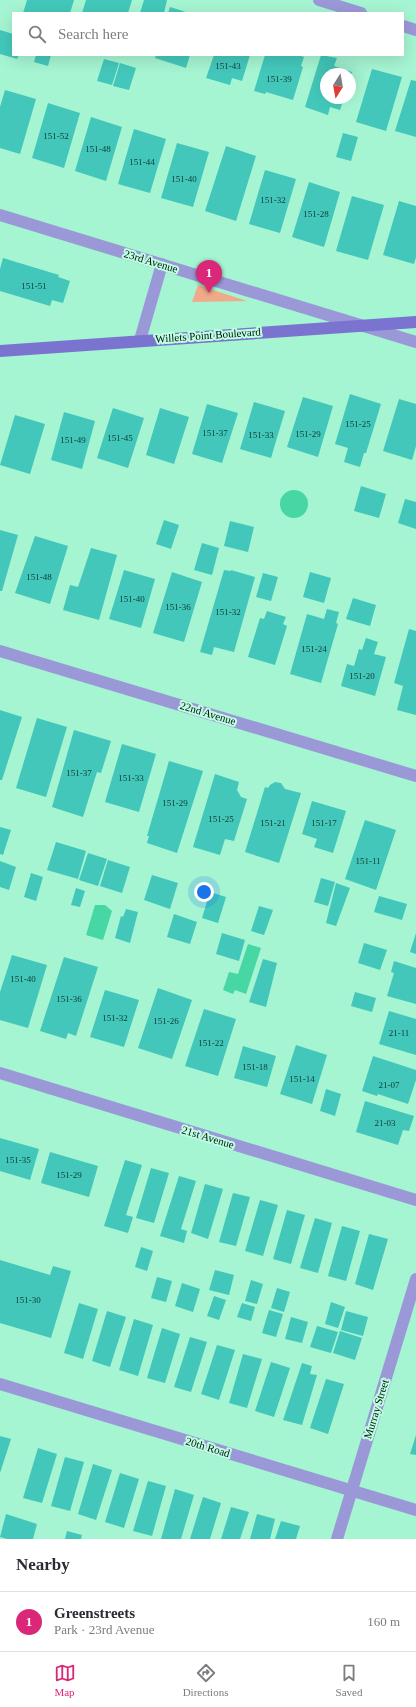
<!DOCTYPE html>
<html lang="en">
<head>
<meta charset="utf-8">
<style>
	:root { --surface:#fff; --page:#f7f7f7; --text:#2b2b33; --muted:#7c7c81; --line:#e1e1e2; --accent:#db2777 }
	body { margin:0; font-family:Georgia,serif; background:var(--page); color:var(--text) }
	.compass { position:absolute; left:320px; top:68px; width:36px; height:36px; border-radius:50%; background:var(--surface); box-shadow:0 4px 16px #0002; rotate:191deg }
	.you { position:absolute; left:204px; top:892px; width:14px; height:14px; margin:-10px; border:3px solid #fff; border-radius:50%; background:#1a73e8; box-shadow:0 0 0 6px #1a73e833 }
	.badge { display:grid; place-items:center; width:26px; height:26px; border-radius:50%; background:var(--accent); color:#fff; font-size:13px; font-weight:700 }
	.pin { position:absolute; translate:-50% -33px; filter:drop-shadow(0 1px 2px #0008) }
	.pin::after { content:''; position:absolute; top:21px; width:14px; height:12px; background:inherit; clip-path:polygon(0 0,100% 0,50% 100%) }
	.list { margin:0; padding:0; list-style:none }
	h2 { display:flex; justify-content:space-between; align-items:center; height:52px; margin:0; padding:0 16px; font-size:17px }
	h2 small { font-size:13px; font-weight:400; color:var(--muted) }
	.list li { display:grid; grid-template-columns:26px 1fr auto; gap:12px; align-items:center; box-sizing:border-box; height:60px; padding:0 16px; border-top:1px solid var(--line) }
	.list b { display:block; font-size:15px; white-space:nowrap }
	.list p { margin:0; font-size:13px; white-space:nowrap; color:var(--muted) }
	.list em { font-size:13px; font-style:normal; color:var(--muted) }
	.icon { flex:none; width:22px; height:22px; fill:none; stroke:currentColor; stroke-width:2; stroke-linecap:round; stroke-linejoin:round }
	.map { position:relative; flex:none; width:416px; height:1539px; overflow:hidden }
	.search { position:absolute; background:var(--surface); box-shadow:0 4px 16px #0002; left:12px; right:12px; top:12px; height:44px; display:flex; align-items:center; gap:10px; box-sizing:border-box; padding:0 14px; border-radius:0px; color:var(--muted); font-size:15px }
	.sheet { height:112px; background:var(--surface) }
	nav { display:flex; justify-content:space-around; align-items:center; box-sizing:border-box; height:56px; border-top:1px solid var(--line); background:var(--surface); font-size:11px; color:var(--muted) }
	nav a { display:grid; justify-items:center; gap:2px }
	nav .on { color:var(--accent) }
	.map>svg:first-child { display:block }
	.green { fill:#f0aa8a }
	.water { fill:#46d7a4 }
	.building { fill:#43c7ba }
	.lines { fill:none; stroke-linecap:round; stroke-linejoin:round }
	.street { stroke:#9b98d8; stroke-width:12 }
	.secondary { stroke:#7b73d0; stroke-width:12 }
	.labels { text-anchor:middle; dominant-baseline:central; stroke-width:4; stroke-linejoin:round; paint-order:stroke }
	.number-label { font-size:9px; fill:#114037 }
	.street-label { font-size:11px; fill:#00130b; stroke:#bffee2 }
</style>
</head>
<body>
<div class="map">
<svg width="416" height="1539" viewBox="0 0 416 1539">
	<rect width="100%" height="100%" fill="#a5f4d2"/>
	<path class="green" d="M 198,285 L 247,301 L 192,302 Z"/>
	<path class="water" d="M280 504a14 14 0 1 1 28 0a14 14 0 1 1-28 0Z
		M 95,905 L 105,905 L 112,911 L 103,940 L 86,935 Z
		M 248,944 L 261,948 L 246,994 L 235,990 L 233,994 L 223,990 L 229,972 L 238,974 Z"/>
	<path class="building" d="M 27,0 L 74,0 L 70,13 L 23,13 Z
		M 86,0 L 132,0 L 128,13 L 82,13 Z
		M 144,0 L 167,0 L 164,13 L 140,13 Z
		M 170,7 L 189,13 L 168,13 Z
		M 0,30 L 13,34 L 13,55 L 19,55 L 17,59 L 0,54 Z
		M 36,55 L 51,55 L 48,66 L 34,62 Z
		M 156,55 L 190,55 L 186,68 L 155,58 Z
		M 214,55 L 250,55 L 242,81 L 232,78 L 230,85 L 206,78 Z
		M 265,55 L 298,55 L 304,57 L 301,66 L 303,67 L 293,100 L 266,92 L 265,94 L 254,91 Z
		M 321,55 L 337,58 L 334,66 L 352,72 L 350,77 L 350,74 L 326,74 L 326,98 L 344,98 L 340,110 L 330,107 L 328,115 L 305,107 Z
		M 104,59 L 119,63 L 112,85 L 97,81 Z
		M 120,63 L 136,68 L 129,90 L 113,86 Z
		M 372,69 L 402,77 L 386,131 L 356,122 Z
		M 411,80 L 416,81 L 416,137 L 395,131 Z
		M 5,90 L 36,99 L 20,154 L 0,148 L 0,107 Z
		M 48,103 L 80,113 L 64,168 L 32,158 Z
		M 91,117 L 122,127 L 106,181 L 75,171 Z
		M 134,129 L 166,139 L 150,193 L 118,184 Z
		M 343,133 L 358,137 L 351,161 L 336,157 Z
		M 177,143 L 209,152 L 193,207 L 161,198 Z
		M 226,146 L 256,156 L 236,221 L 205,211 Z
		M 265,170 L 296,179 L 280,233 L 249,224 Z
		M 309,182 L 340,192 L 324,247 L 292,237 Z
		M 352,196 L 384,205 L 368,260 L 336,251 Z
		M 399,201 L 416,206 L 416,257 L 414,264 L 383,255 Z
		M 3,258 L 59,275 L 58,277 L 70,281 L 63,303 L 52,300 L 50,306 L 0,291 L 0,269 Z
		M 350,394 L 381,404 L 366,453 L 364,453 L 360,467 L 344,462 L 348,448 L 335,444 Z
		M 303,397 L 333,406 L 318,457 L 287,447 Z
		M 399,399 L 416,404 L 416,446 L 412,460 L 383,451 Z
		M 254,402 L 285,411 L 271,458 L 240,449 Z
		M 207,404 L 238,413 L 222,463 L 192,454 Z
		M 113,408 L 144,418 L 128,468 L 97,458 Z
		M 160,408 L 189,417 L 174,464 L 146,455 Z
		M 64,412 L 95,421 L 82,469 L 51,460 Z
		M 15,415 L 45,424 L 30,474 L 0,465 Z
		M 361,486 L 386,494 L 379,518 L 354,511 Z
		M 405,499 L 416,502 L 416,529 L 398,523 Z
		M 164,520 L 179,525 L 171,549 L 156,544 Z
		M 230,521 L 254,527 L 248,552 L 224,546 Z
		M 0,530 L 18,535 L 2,591 L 0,591 Z
		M 35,536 L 68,546 L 50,604 L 15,593 Z
		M 202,543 L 219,548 L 212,575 L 194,570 Z
		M 91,548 L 117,555 L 99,620 L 63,610 L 70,585 L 78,587 Z
		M 124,570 L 155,579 L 141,628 L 109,619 Z
		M 224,570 L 231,571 L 231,570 L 255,577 L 234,652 L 214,647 L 212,655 L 200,652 Z
		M 172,572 L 202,582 L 184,642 L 153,633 Z
		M 310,572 L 331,578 L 324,603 L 303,597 Z
		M 263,573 L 278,577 L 271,601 L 256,597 Z
		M 353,598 L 376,605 L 370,626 L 346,619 Z
		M 327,609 L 339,612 L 336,623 L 338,624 L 321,683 L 290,674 L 307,614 L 324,619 Z
		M 267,611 L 286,617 L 283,624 L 287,626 L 275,665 L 248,657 L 260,618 L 264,619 Z
		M 409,629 L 416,631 L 416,715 L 397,710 L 403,686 L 394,683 Z
		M 366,638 L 378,642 L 374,654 L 386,657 L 375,696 L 341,686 L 347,664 L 354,666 L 359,649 L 362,650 Z
		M 0,710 L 22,717 L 2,780 L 0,780 Z
		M 37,718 L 67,727 L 46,797 L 16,788 Z
		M 74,730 L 111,741 L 101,773 L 97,772 L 83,817 L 52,807 Z
		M 122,744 L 156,754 L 139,812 L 105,802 Z
		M 169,761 L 203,771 L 177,853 L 147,843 L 149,836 L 147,836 Z
		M 215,774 L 239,782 L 237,790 L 241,797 L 247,799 L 234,841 L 225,839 L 220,855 L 193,847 Z
		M 275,782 L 281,783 L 285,789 L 301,793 L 279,863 L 245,852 L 265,787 L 268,788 L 270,785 Z
		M 312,801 L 346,811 L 333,853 L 314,847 L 317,839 L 302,834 Z
		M 365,820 L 396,830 L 376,890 L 345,879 Z
		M 0,827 L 11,830 L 3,855 L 0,854 Z
		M 56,842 L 86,851 L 78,879 L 47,870 Z
		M 88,853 L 107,859 L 98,886 L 79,880 Z
		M 108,860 L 130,867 L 122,893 L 100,886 Z
		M 0,861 L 16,867 L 9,890 L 0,887 Z
		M 31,873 L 43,877 L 36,901 L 24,897 Z
		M 152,875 L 178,883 L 170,909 L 144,900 Z
		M 321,878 L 335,882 L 328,906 L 314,902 Z
		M 336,883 L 350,888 L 336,926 L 326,923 Z
		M 76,888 L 85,891 L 80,907 L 71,905 Z
		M 210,892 L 226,897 L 218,923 L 202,918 Z
		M 379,896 L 407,904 L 402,920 L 374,912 Z
		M 259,906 L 273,910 L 264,935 L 251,931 Z
		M 126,909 L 138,912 L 130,943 L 115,938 L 121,916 L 123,917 Z
		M 174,914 L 197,922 L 190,944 L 167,937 Z
		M 222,933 L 245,940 L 239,961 L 216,954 Z
		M 416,933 L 416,954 L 410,952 Z
		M 364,943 L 387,950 L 380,970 L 358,963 Z
		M 12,955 L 47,965 L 28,1028 L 0,1020 L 0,992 Z
		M 64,957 L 98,967 L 76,1036 L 68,1033 L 66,1039 L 40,1031 Z
		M 263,959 L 277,963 L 266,1007 L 249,1002 Z
		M 394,961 L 416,968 L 416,1004 L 387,996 L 394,973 L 391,972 Z
		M 158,988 L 192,1000 L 172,1059 L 138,1048 Z
		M 105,990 L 139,1000 L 124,1047 L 90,1037 Z
		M 355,992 L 376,998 L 372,1012 L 351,1006 Z
		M 204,1009 L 236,1019 L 218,1076 L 185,1066 Z
		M 389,1011 L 416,1019 L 416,1055 L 379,1044 Z
		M 296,1045 L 327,1055 L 312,1104 L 280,1094 Z
		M 243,1046 L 276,1056 L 267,1087 L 234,1078 Z
		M 373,1056 L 416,1070 L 416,1080 L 408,1104 L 378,1094 L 377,1096 L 362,1091 Z
		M 326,1089 L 341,1094 L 335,1116 L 320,1111 Z
		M 365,1101 L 414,1116 L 409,1131 L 403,1130 L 398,1145 L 356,1132 Z
		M 0,1138 L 39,1149 L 30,1180 L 0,1171 Z
		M 50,1152 L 98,1166 L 89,1197 L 41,1183 Z
		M 125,1160 L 142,1165 L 126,1215 L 133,1217 L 128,1233 L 104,1226 Z
		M 151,1168 L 169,1173 L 154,1223 L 136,1218 Z
		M 179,1176 L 196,1181 L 181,1229 L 187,1231 L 184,1243 L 160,1236 Z
		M 205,1184 L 223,1189 L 208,1239 L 191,1233 Z
		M 233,1193 L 250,1197 L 236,1246 L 219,1242 Z
		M 260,1200 L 278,1205 L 263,1256 L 245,1251 Z
		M 287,1210 L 305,1215 L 291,1264 L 273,1259 Z
		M 315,1218 L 332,1223 L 318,1273 L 300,1268 Z
		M 342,1226 L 360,1231 L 346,1281 L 328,1276 Z
		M 369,1234 L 388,1239 L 373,1290 L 355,1284 Z
		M 141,1247 L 153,1251 L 147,1271 L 135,1267 Z
		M 0,1260 L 50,1275 L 53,1266 L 71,1271 L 51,1338 L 0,1323 Z
		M 215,1270 L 234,1275 L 229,1295 L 209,1290 Z
		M 157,1277 L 172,1281 L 166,1302 L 151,1298 Z
		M 251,1280 L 263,1284 L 257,1304 L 245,1301 Z
		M 182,1283 L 200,1289 L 193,1312 L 175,1306 Z
		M 277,1288 L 290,1292 L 284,1312 L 271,1308 Z
		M 214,1296 L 226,1300 L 219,1320 L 207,1316 Z
		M 331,1302 L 345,1307 L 338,1328 L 325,1324 Z
		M 79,1303 L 98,1309 L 83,1359 L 64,1353 Z
		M 242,1303 L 255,1307 L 251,1321 L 237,1317 Z
		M 269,1310 L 283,1314 L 276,1337 L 262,1333 Z
		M 107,1311 L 126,1317 L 110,1367 L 92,1361 Z
		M 346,1311 L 368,1317 L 363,1336 L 341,1330 Z
		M 291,1317 L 308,1322 L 302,1343 L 285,1339 Z
		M 134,1319 L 153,1325 L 138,1376 L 119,1370 Z
		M 317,1326 L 338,1332 L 331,1353 L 310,1347 Z
		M 162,1328 L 180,1334 L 165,1383 L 147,1378 Z
		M 340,1331 L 362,1338 L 355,1360 L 333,1353 Z
		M 190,1337 L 207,1342 L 191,1392 L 174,1387 Z
		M 217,1345 L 235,1350 L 219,1400 L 201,1394 Z
		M 243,1354 L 262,1359 L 247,1408 L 229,1403 Z
		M 271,1362 L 290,1368 L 274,1417 L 255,1411 Z
		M 302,1363 L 312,1366 L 310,1374 L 317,1375 L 302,1425 L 283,1420 Z
		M 326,1379 L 344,1384 L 328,1434 L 310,1428 Z
		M 416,1435 L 416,1455 L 410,1454 Z
		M 0,1436 L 11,1439 L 0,1473 Z
		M 38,1448 L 57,1454 L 42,1503 L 23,1498 Z
		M 65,1457 L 84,1462 L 70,1511 L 51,1506 Z
		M 93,1464 L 112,1470 L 96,1520 L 78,1514 Z
		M 120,1473 L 139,1479 L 124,1528 L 105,1522 Z
		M 148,1481 L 166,1486 L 152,1536 L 133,1531 Z
		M 175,1489 L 194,1495 L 181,1539 L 161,1539 Z
		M 203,1497 L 221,1503 L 210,1539 L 190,1539 Z
		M 231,1507 L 249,1512 L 240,1539 L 221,1539 Z
		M 6,1514 L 37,1524 L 33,1539 L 7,1539 L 0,1537 Z
		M 257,1514 L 275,1519 L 270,1539 L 250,1539 Z
		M 281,1521 L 300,1526 L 296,1539 L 275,1539 Z
		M 67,1531 L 82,1535 L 81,1539 L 65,1539 Z"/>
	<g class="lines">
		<path class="street" d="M 319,0 L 361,13
			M 403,26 L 416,30
			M 0,215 L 416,342
			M 140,340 L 162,264
			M 0,651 L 416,776
			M 0,1073 L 416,1200
			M 0,1384 L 416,1510
			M 337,1539 L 416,1279"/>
		<path class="secondary" d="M 0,351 L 416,322"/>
	</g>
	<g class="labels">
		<g class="number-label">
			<text x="228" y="66">151-43</text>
			<text x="279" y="79">151-39</text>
			<text x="56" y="136">151-52</text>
			<text x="98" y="149">151-48</text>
			<text x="142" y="162">151-44</text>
			<text x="184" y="179">151-40</text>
			<text x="273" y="200">151-32</text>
			<text x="316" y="214">151-28</text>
			<text x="34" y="286">151-51</text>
			<text x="358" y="424">151-25</text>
			<text x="215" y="433">151-37</text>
			<text x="308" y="434">151-29</text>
			<text x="261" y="435">151-33</text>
			<text x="120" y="438">151-45</text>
			<text x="73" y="440">151-49</text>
			<text x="39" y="577">151-48</text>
			<text x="132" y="599">151-40</text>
			<text x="178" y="607">151-36</text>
			<text x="228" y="612">151-32</text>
			<text x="314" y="649">151-24</text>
			<text x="362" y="676">151-20</text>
			<text x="79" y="773">151-37</text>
			<text x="131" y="778">151-33</text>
			<text x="175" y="803">151-29</text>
			<text x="221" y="819">151-25</text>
			<text x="273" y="823">151-21</text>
			<text x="324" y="823">151-17</text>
			<text x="368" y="861">151-11</text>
			<text x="23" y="979">151-40</text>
			<text x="69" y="999">151-36</text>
			<text x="115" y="1018">151-32</text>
			<text x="166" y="1021">151-26</text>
			<text x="399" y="1033">21-11</text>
			<text x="211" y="1043">151-22</text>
			<text x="255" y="1067">151-18</text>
			<text x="302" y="1079">151-14</text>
			<text x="389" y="1085">21-07</text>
			<text x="385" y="1123">21-03</text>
			<text x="18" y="1160">151-35</text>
			<text x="69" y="1175">151-29</text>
			<text x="28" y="1300">151-30</text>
		</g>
		<g class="street-label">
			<text transform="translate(151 261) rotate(17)">23rd Avenue</text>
			<text transform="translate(208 335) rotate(-4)">Willets Point Boulevard</text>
			<text transform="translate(208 713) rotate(17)">22nd Avenue</text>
			<text transform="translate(208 1137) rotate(17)">21st Avenue</text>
			<text transform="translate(376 1409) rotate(-73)">Murray Street</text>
			<text transform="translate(208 1447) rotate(17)">20th Road</text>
		</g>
	</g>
</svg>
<svg class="compass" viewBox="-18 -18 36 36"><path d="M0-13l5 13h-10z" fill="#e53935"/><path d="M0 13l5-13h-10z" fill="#7c7c81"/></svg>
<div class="you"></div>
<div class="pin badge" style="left:209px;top:293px">1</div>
<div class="search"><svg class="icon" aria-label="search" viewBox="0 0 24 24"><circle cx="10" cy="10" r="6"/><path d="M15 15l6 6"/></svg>Search here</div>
</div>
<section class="sheet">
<h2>Nearby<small></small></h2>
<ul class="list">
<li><span class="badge">1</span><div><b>Greenstreets</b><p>Park · 23rd Avenue</p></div><em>160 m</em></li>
</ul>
</section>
<nav>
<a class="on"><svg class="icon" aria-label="map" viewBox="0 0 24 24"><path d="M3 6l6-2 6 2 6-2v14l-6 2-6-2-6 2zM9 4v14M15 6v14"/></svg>Map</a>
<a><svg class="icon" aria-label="directions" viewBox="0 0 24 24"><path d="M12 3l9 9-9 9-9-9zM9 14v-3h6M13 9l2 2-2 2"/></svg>Directions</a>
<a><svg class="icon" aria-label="saved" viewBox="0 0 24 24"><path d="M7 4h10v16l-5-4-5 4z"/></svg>Saved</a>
</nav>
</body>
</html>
